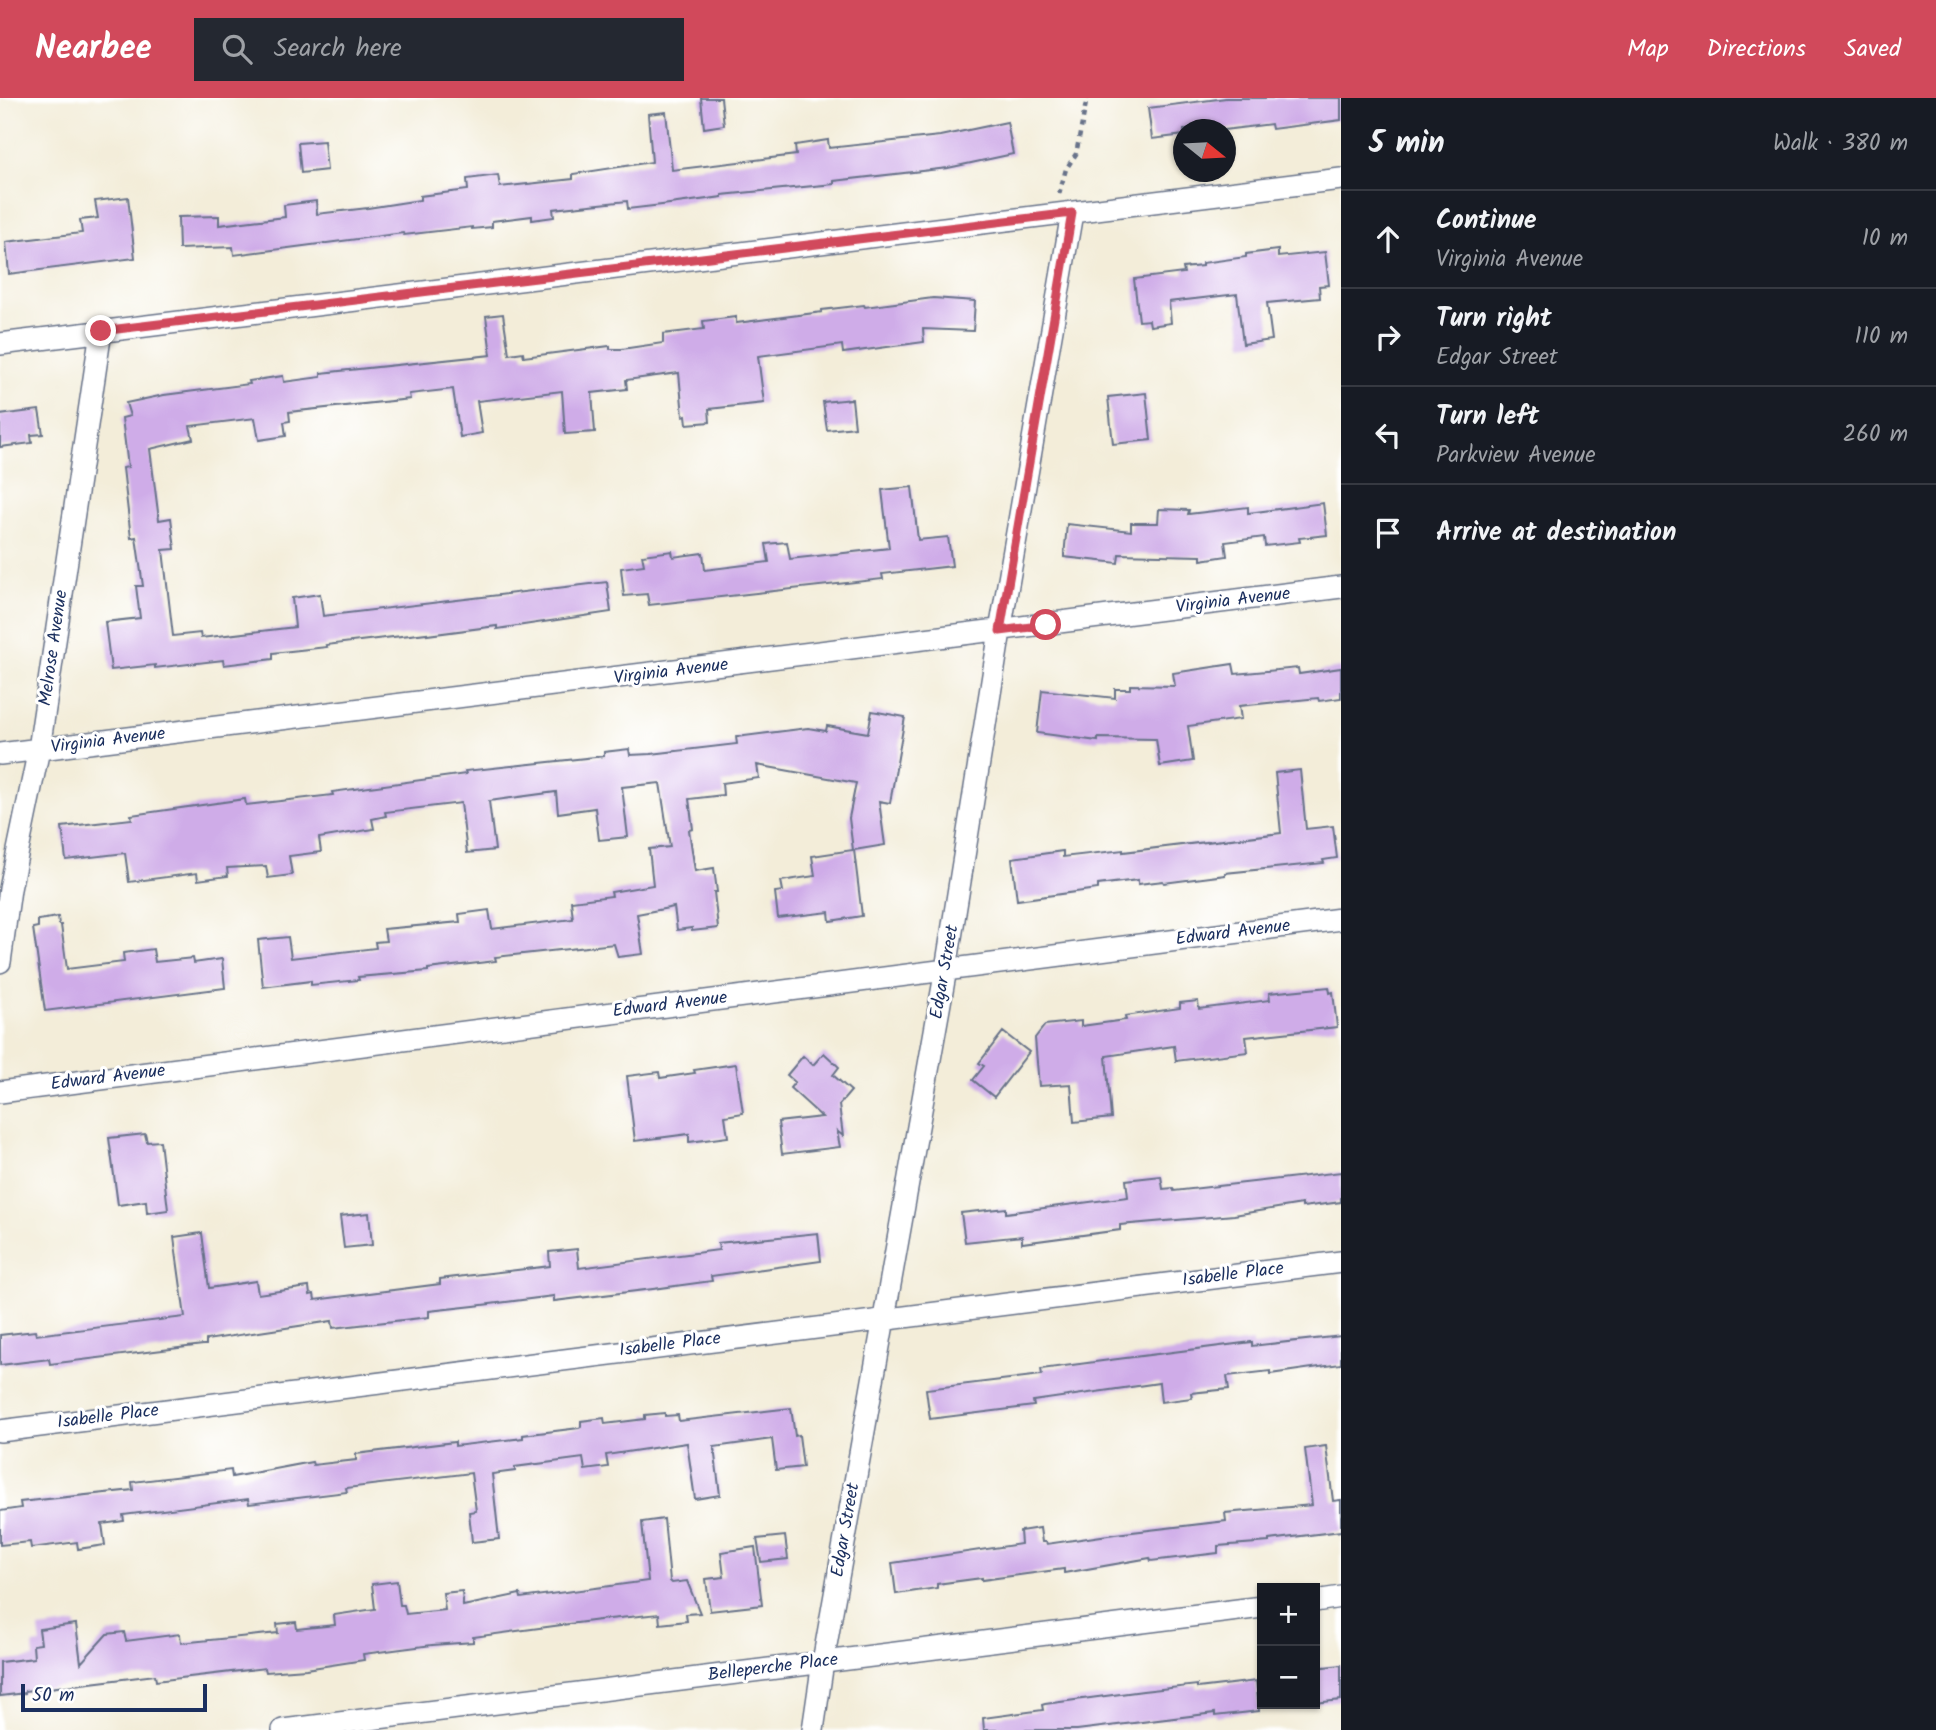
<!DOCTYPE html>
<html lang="en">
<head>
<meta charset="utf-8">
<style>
	:root { --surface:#171b24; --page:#242831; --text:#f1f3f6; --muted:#9ea1a6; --line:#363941; --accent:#d1495b }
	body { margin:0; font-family:Kalam,sans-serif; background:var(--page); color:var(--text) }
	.controls { position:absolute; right:21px; bottom:21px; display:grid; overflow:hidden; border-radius:0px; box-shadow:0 2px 5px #0004 }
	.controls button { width:63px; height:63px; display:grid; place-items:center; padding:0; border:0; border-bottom:2px solid var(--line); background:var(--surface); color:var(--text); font:35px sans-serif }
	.compass { position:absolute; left:1173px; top:21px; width:63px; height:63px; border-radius:50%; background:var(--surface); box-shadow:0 2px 5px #0004; rotate:108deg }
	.scale { position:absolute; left:21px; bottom:18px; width:186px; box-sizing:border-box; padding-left:7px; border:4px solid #1b2f5e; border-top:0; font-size:19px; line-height:24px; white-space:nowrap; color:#1b2f5e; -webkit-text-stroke:5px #fff; paint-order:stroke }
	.stop { position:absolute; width:21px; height:21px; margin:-16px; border:5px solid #d1495b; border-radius:50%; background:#fff }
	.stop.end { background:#d1495b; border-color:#fff; box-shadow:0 2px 7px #0008 }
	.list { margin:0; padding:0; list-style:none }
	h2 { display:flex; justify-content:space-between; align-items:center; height:91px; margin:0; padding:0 28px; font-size:30px }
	h2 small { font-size:23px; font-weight:400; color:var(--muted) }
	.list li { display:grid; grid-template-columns:46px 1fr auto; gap:21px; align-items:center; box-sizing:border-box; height:98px; padding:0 28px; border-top:2px solid var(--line) }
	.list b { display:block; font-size:26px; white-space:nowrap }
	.list p { margin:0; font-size:23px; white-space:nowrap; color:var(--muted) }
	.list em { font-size:23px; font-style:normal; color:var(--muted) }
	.icon { flex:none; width:38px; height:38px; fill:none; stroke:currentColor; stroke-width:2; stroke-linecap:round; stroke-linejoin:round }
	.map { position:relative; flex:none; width:1341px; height:1632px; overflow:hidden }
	header { display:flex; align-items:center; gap:42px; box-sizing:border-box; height:98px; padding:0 35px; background:var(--accent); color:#fff }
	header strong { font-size:33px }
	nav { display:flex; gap:38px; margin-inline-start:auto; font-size:24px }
	.search { width:490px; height:63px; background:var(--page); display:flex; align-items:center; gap:18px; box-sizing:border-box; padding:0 24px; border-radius:0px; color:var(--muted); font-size:26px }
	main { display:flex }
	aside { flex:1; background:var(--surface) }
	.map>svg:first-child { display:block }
	.building { fill:#cface8 }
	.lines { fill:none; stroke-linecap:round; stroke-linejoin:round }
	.minor-casing { stroke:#677289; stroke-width:24 }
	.path { stroke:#677289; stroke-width:4.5; stroke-dasharray:5 5; stroke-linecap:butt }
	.minor { stroke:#fff; stroke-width:21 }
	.route { stroke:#d1495b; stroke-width:9 }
	.labels { text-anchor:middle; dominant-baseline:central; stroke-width:6; stroke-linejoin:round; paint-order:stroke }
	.street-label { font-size:18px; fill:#1b2f5e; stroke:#fff }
</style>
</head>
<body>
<header>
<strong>Nearbee</strong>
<div class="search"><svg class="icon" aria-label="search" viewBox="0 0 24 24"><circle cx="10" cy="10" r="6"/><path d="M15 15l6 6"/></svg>Search here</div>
<nav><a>Map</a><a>Directions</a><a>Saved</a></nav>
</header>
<main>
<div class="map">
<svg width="1341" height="1632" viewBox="0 0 1341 1632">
	<rect width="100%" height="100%" fill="#fff"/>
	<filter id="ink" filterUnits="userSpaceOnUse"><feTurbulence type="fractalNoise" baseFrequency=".0143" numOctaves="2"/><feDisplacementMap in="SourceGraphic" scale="14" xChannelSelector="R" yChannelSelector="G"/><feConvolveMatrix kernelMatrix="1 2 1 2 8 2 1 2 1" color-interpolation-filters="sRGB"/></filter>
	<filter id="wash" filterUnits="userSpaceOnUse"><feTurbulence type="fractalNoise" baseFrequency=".00686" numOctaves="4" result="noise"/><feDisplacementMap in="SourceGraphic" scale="28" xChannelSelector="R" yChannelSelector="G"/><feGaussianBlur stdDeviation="1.57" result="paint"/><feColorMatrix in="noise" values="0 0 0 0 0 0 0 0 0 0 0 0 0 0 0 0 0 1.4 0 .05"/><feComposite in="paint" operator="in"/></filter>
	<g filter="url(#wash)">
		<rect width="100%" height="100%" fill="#f3edd9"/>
		<g id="blocks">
			<path class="building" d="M 701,0 L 721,0 L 724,27 L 704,30 Z
				M 1226,0 L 1341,0 L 1341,22 L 1272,31 L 1271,26 L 1224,32 L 1184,32 L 1184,37 L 1152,41 L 1148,10 Z
				M 666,14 L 672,72 L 796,57 L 795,47 L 828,42 L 829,50 L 940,38 L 1007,24 L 1013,56 L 948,70 L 834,83 L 834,86 L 722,97 L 722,99 L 662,107 L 628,111 L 627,103 L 553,111 L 554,119 L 532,122 L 532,118 L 492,123 L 492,129 L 472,131 L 472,129 L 404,137 L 403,135 L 234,157 L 233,149 L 179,151 L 178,119 L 219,118 L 219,127 L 285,119 L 284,107 L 316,103 L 317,116 L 368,110 L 420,102 L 420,98 L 468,92 L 467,81 L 498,77 L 500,89 L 573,81 L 573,76 L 652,64 L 648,16 Z
				M 324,43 L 327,72 L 301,75 L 298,45 Z
				M 128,99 L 135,160 L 9,176 L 6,144 L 82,135 L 80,122 L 98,120 L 95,103 Z
				M 1278,152 L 1278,159 L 1325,154 L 1329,187 L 1319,188 L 1320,200 L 1267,205 L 1272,242 L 1243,246 L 1237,196 L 1169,204 L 1171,225 L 1150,228 L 1149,222 L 1139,223 L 1134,181 L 1184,175 L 1183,170 L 1202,168 L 1202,165 L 1246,159 L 1246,156 Z
				M 933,200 L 975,203 L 973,233 L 923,231 L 924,244 L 843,255 L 842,247 L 758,258 L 764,305 L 709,311 L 710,324 L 687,326 L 686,317 L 683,318 L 679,275 L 626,282 L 627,291 L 592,295 L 595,334 L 565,336 L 562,293 L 477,303 L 482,335 L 460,339 L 453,291 L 409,296 L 410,301 L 289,314 L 290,323 L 284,324 L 286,338 L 259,342 L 255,320 L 190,328 L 193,341 L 150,351 L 159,422 L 171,420 L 175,451 L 163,452 L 173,538 L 200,535 L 201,540 L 295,529 L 292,500 L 320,496 L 323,518 L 607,484 L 611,514 L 497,531 L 497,528 L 427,537 L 427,535 L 326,547 L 327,549 L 273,555 L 273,561 L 224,567 L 223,562 L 155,570 L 155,567 L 111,572 L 105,524 L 140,520 L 136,488 L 143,488 L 136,439 L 131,440 L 123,370 L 128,369 L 122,320 L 130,318 L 126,305 L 164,297 L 250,286 L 249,283 L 283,278 L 284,284 L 321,279 L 321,275 L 491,257 L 486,218 L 503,216 L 509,256 L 523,254 L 524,259 L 610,248 L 610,251 L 622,251 L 663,245 L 663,236 L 704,231 L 703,223 L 736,219 L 736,225 L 822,214 L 822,212 L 864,207 L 865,209 Z
				M 1146,295 L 1151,342 L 1113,346 L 1108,299 Z
				M 852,301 L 855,329 L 827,332 L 823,304 Z
				M 39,312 L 43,336 L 31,337 L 32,345 L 0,349 L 0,317 Z
				M 912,389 L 918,442 L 948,439 L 952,468 L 882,476 L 883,481 L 649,507 L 647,496 L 624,498 L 621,470 L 644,467 L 642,457 L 672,453 L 673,459 L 703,455 L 705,472 L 769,464 L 766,446 L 787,444 L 790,461 L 889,450 L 882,392 Z
				M 1323,405 L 1327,437 L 1299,440 L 1300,444 L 1265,448 L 1264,439 L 1225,444 L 1227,458 L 1201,462 L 1201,458 L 1119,456 L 1118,465 L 1064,459 L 1067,426 L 1131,433 L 1131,425 L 1158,425 L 1159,411 L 1189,412 L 1188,416 L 1248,409 L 1248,415 Z
				M 1233,566 L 1235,576 L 1298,570 L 1299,576 L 1341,570 L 1341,600 L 1319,603 L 1318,600 L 1239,608 L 1241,621 L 1188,628 L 1193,663 L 1160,668 L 1156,641 L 1098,640 L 1098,643 L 1037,635 L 1042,592 L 1115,600 L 1115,591 L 1130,591 L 1130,587 L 1175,588 L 1173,575 Z
				M 872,613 L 905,619 L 890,705 L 879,703 L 885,747 L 854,752 L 862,818 L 830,823 L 829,814 L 778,820 L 775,794 L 783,793 L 781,783 L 815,778 L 812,758 L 853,752 L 849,720 L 856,685 L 757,667 L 759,680 L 722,685 L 723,697 L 689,701 L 693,731 L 689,732 L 695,773 L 714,770 L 717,794 L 714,794 L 718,830 L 692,833 L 692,830 L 677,832 L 674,809 L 637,816 L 643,856 L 618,859 L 614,846 L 495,859 L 496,863 L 428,871 L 428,873 L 358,879 L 359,882 L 311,887 L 311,883 L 263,889 L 258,842 L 288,839 L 291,860 L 376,850 L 375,844 L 386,843 L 384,831 L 460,824 L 459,816 L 489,812 L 492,831 L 573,821 L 571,803 L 612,798 L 611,794 L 653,787 L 649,751 L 670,749 L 660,685 L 622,689 L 628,739 L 599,742 L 595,710 L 558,715 L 556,694 L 489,703 L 495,752 L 467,755 L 461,705 L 385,714 L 386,718 L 372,721 L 374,731 L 319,740 L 321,754 L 289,758 L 292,777 L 268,780 L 266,768 L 227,770 L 228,778 L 198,782 L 197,775 L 129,784 L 125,755 L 66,762 L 62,729 L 132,721 L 131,717 L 245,701 L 246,707 L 333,697 L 332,694 L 466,676 L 465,673 L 604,658 L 604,654 L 629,651 L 630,657 L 651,656 L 737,646 L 736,639 L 808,630 L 826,633 L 827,628 L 868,635 Z
				M 1300,672 L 1306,731 L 1333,728 L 1337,760 L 1323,762 L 1324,765 L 1225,775 L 1225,777 L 1164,785 L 1163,783 L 1138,786 L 1138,782 L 1098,787 L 1098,791 L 1017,802 L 1012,760 L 1063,753 L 1063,759 L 1123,752 L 1123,754 L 1281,735 L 1275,675 Z
				M 58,819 L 59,827 L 61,827 L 67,871 L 124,864 L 123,855 L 153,851 L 155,864 L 193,860 L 194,865 L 222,861 L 225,890 L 45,913 L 33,830 L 38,829 L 38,822 Z
				M 1329,889 L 1330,895 L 1333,894 L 1337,929 L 1246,939 L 1248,954 L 1176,963 L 1174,948 L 1106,958 L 1111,1020 L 1074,1024 L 1071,986 L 1039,988 L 1035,940 L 1045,927 L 1081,923 L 1081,928 L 1126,922 L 1125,918 L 1180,910 L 1180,905 L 1198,903 L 1199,911 L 1270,902 L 1269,895 Z
				M 1003,934 L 1029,954 L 994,999 L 973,982 L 984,968 L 979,965 Z
				M 824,955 L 839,969 L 833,977 L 851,993 L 839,1007 L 843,1038 L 837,1033 L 840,1049 L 782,1056 L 778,1024 L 822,1019 L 790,990 L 795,984 L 787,977 L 803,958 L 813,967 Z
				M 736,966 L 743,1015 L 725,1018 L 728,1039 L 689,1044 L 689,1036 L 635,1043 L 627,978 L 659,974 L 660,980 L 695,975 L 694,972 Z
				M 145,1036 L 147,1044 L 160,1043 L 168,1112 L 147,1115 L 146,1103 L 118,1107 L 109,1040 Z
				M 1341,1074 L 1341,1104 L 1302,1109 L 1302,1106 L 1234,1117 L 1120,1127 L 1120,1132 L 1022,1145 L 1022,1138 L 965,1144 L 961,1115 L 1006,1110 L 1006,1115 L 1128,1099 L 1126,1082 L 1161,1078 L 1163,1091 L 1173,1090 L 1174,1093 Z
				M 369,1115 L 372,1147 L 344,1150 L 340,1118 Z
				M 202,1135 L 209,1190 L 256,1183 L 258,1196 L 309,1189 L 310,1197 L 314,1196 L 315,1202 L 440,1186 L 440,1181 L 550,1168 L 549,1154 L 577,1151 L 579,1170 L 719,1152 L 718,1145 L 818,1135 L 821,1163 L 711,1178 L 712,1183 L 653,1191 L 554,1203 L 554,1198 L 474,1208 L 429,1213 L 429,1219 L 333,1230 L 332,1223 L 206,1242 L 206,1247 L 203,1247 L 50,1266 L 49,1261 L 0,1267 L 0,1237 L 35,1233 L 36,1237 L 185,1219 L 174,1139 Z
				M 1341,1238 L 1341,1266 L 1270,1276 L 1270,1273 L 1227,1278 L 1229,1291 L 1191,1295 L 1192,1300 L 1161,1304 L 1159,1285 L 1033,1303 L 1034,1308 L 930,1321 L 926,1291 L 1042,1277 L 1041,1271 L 1110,1262 L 1252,1244 L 1252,1248 Z
				M 791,1310 L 795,1338 L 799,1337 L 803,1369 L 776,1372 L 772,1341 L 714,1349 L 720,1397 L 695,1401 L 687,1345 L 606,1357 L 608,1369 L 585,1372 L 583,1360 L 515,1369 L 515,1373 L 492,1376 L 499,1441 L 472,1444 L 469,1414 L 476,1413 L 471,1375 L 346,1390 L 347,1394 L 249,1406 L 248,1401 L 123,1417 L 124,1423 L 102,1426 L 105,1447 L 78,1451 L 77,1444 L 31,1450 L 30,1444 L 0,1447 L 0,1413 L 21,1410 L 20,1404 L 133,1392 L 132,1384 L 231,1372 L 232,1379 L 312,1364 L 313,1367 L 356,1362 L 356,1356 L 455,1344 L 455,1348 L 523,1340 L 523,1337 L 579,1330 L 581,1329 L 581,1323 L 604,1320 L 605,1326 L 645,1321 L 645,1317 L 665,1315 L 665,1318 L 678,1317 L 679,1323 Z
				M 1326,1348 L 1333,1403 L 1341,1402 L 1341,1433 L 1269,1442 L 1269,1444 L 1218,1448 L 1218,1455 L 1151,1463 L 1150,1460 L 1064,1475 L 1064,1471 L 982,1482 L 982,1480 L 937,1486 L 937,1490 L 896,1496 L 892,1465 L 1021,1446 L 1020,1433 L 1040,1430 L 1042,1444 L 1046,1444 L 1047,1446 L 1115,1436 L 1226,1423 L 1225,1415 L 1312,1407 L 1305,1351 Z
				M 664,1421 L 670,1483 L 672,1485 L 687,1483 L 700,1515 L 686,1516 L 687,1523 L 660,1526 L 659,1516 L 599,1522 L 473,1539 L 473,1544 L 432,1547 L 363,1556 L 364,1562 L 306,1571 L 266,1574 L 265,1570 L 156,1583 L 155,1577 L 25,1593 L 25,1595 L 0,1598 L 0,1564 L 34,1560 L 33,1547 L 41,1546 L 39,1531 L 76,1526 L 81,1565 L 107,1536 L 124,1534 L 126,1543 L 180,1536 L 181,1545 L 278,1535 L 277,1526 L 296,1524 L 297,1531 L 335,1527 L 334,1517 L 375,1511 L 372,1486 L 397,1483 L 400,1507 L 404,1507 L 406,1516 L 445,1512 L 443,1495 L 462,1493 L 463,1508 L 520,1496 L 521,1500 L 648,1483 L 642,1424 Z
				M 785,1438 L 788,1461 L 761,1464 L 757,1441 Z
				M 755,1449 L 762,1507 L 710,1513 L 706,1481 L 724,1479 L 721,1454 Z
				M 1341,1567 L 1341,1602 L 1315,1605 L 1315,1570 Z
				M 1256,1583 L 1259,1613 L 1215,1618 L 1215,1615 L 1077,1632 L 984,1632 L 983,1620 L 1043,1612 L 1042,1607 L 1045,1606 L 1143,1593 L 1197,1587 L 1197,1590 Z"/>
		</g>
	</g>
	<g filter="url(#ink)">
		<use href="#blocks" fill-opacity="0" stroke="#677289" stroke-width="2"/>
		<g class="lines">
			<g class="minor-casing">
				<path id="minor" d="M 0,246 L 1341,81
					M 0,656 L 1341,489
					M 0,864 L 10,791 L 39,651 L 101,233
					M 0,994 L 1341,821
					M 0,1333 L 1341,1164
					M 1315,1503 L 1341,1499
					M 283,1632 L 1262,1509
					M 813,1632 L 823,1564 L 946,871 L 1000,533 L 1072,115"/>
			</g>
			<path class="path" d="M 1059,96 L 1066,71 L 1076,56 L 1087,0"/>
			<use href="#minor" class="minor"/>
		</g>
	</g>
	<g class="lines" filter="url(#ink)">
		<path class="route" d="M 101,233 L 1072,115 L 1000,533 L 1046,527"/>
	</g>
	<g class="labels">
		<g class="street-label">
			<text transform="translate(1233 503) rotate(-7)">Virginia Avenue</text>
			<text transform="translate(54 550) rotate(-82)">Melrose Avenue</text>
			<text transform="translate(671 574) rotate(-7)">Virginia Avenue</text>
			<text transform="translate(108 643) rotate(-7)">Virginia Avenue</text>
			<text transform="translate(1233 835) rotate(-7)">Edward Avenue</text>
			<text transform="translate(945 874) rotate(-80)">Edgar Street</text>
			<text transform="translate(670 907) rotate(-7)">Edward Avenue</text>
			<text transform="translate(108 980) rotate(-7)">Edward Avenue</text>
			<text transform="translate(1233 1177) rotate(-7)">Isabelle Place</text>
			<text transform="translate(670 1247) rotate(-7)">Isabelle Place</text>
			<text transform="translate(108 1319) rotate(-7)">Isabelle Place</text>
			<text transform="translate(846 1432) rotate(-80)">Edgar Street</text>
			<text transform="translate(773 1570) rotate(-7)">Belleperche Place</text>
		</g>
	</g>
</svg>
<div class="controls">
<button>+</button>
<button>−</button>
</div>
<svg class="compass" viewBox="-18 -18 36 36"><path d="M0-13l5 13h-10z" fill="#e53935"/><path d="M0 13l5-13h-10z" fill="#9ea1a6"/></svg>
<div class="scale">50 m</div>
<div class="stop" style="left:1046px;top:527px"></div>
<div class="stop end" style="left:101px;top:233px"></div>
</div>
<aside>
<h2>5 min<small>Walk · 380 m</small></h2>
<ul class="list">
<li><svg class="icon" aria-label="ahead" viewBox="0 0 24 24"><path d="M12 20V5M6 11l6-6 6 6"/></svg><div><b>Continue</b><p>Virginia Avenue</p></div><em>10 m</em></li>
<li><svg class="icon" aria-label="right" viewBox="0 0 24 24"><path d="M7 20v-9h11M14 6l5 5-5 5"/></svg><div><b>Turn right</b><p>Edgar Street</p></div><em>110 m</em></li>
<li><svg class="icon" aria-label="left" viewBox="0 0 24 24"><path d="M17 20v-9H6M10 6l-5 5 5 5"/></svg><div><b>Turn left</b><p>Parkview Avenue</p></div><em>260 m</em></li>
<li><svg class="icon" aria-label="arrive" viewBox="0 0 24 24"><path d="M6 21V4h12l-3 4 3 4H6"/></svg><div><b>Arrive at destination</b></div></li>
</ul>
</aside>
</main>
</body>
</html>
